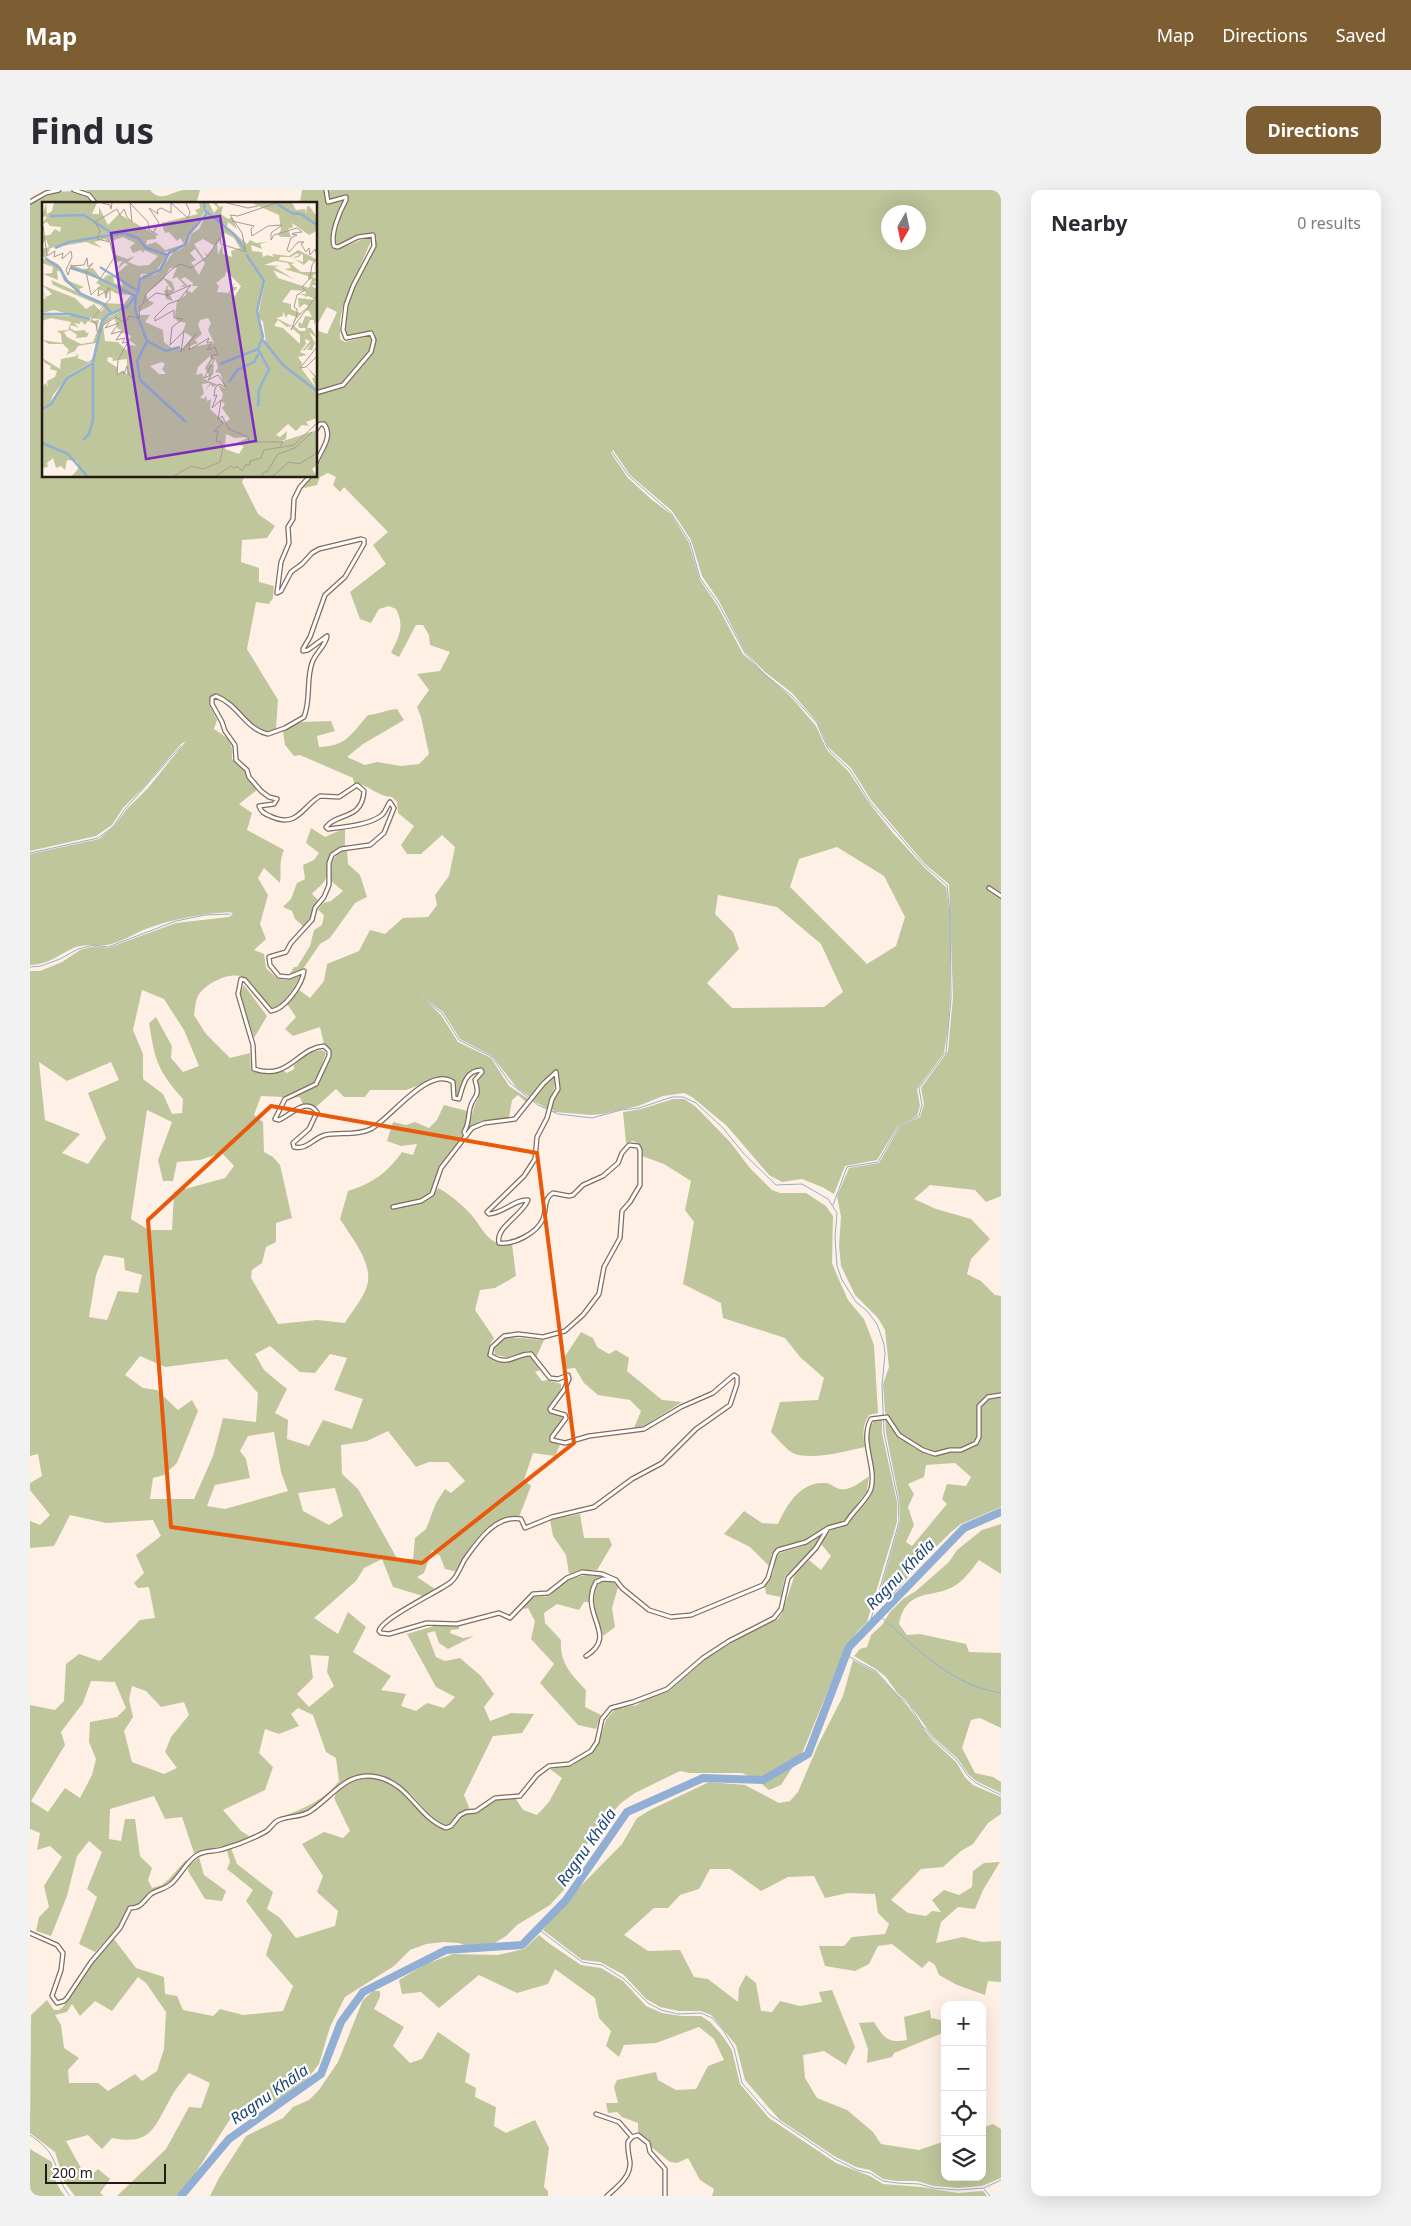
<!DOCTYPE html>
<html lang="en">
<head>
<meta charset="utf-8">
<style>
	:root { --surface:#fff; --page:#f2f2f3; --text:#2b2b33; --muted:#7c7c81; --line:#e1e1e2; --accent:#7d5e33 }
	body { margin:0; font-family:"Noto Sans",sans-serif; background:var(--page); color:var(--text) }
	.controls { position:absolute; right:15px; bottom:15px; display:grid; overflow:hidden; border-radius:10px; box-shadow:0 5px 20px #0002 }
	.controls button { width:45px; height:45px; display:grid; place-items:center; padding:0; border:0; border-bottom:1px solid var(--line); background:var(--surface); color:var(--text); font:25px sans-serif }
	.compass { position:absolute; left:851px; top:15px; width:45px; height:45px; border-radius:50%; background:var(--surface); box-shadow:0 5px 20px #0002; rotate:189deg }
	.scale { position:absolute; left:15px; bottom:12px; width:121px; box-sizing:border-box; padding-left:5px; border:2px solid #241b15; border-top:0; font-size:14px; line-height:18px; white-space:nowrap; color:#241b15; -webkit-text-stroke:4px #fff; paint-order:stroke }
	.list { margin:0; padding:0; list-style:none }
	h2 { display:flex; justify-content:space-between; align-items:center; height:65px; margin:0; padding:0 20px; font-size:21px }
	h2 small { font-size:16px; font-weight:400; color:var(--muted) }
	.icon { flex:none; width:28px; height:28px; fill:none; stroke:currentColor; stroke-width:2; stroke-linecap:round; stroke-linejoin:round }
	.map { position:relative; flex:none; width:971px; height:2006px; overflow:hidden; border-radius:10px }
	header { display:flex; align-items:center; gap:30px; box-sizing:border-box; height:70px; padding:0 25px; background:var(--accent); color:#fff }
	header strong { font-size:24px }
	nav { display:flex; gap:28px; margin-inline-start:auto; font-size:18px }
	.intro { display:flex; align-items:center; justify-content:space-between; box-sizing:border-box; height:120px; padding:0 30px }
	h1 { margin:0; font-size:35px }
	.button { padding:12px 22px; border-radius:10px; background:var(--accent); color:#fff; font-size:18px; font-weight:700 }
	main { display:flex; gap:30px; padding:0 30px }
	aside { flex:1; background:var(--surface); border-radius:10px; box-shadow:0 5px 20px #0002 }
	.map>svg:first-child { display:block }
	.green { fill:#bfc69b; fill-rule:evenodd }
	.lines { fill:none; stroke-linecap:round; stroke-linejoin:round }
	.stream { stroke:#91afd4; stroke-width:1 }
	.river { stroke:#91afd4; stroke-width:8 }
	.street-casing { stroke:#826c5d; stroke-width:5.5 }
	.street { stroke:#fff; stroke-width:3 }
	.marked { fill:none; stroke:#e8590c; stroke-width:4; stroke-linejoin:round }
	.labels { text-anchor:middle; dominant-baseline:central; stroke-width:4.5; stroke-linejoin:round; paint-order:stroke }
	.water-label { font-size:16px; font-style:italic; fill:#1d4676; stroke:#fff }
	.inset-river { fill:none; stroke:#91afd4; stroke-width:2.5 }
	.inset-road { fill:none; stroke:#a79b92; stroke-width:1 }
	.view { fill:#7b2cbf; fill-opacity:0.15; stroke:#7b2cbf; stroke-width:2.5 }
	.inset-edge { fill:none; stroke:#241b15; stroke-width:2.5 }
</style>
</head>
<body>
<header>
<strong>Map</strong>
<nav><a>Map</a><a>Directions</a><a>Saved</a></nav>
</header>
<div class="intro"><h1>Find us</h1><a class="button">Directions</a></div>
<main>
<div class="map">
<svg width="971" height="2006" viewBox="0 0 971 2006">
	<rect width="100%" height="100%" fill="#fff0e6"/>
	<path class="green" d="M 55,0 L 120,0 C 131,13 141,2 153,0 C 158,0 165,0 170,0 L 166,14 L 69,14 L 62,4 Z
		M 272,0 L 294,0 L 297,14 L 314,9 L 302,46 L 301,57 C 313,62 328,48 340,48 L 341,51 L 313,116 L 310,130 L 310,149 L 315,152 L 339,146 L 341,149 L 339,161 L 335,168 L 313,192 L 286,201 L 286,140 L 297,144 L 307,122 L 297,117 L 286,137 L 286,14 L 272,14 L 270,12 Z
		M 297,0 L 971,0 L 971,703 L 959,695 L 957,699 L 971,709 L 971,1006 L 956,1012 L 945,1000 L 900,995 L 884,1009 L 906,1019 L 941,1029 L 960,1049 L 941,1069 L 937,1084 L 951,1091 L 965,1105 L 971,1106 L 971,1203 C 939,1206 950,1226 947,1248 L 934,1258 L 919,1258 L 905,1262 L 898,1261 L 868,1242 L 855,1222 L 853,1194 L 859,1177 L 855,1140 L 848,1128 L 825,1105 L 811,1076 L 809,1055 L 811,1027 L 807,1006 L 819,978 L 849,973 L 870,936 L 890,927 L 894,914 L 891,898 L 918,861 L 923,807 L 919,694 L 895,674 L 841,610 L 821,578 L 798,557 L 787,532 L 762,503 L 735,482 L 715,462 L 689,411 L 672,386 L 661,350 L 642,321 L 600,285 L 583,260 L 581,263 L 598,288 L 622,310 L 641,324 L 659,353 L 670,390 L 687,415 L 713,464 L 762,508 L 786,536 L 797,560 L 819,582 L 840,614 L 863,643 L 895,678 L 916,697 L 920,726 L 920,811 L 918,838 L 914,863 L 887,899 L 890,916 L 887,926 L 868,936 L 847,970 L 815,976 L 804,1004 L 792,997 L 772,989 L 752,992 L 739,985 L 697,936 L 662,907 L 654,903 L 633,906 L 608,916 L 573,924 L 561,925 L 524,922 L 521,918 C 525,905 534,893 525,880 L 511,892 L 500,907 L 487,898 L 462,866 L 430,849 L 413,822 L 391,806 L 411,825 L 428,852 L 461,868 L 479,896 L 500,910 L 497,913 L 488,905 L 482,910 L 479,928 L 450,931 L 437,943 L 435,941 C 443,930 441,920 448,909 L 446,890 L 453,882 L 450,878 C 434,882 432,893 428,907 L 426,908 C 423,902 426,897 423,891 L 409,888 L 376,900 L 340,900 L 335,907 L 314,907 L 306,899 L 286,917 L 273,915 L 270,907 L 261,908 L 261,906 C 280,901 286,899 293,880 C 295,875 297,870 301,866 L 300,860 L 294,854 L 290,837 L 263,846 L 255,839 L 266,827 L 257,814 L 269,800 L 280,808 L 294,791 L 297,774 L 329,761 L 340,740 L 355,744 L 373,728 L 398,727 L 407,715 L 405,705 L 419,686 L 425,657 L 412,645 L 391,664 L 377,664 L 371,655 L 384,636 L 368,623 L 367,612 L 362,607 C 348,607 338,594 324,593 L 323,588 L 270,565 L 264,566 L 255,555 L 253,541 L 270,532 L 301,531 L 305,541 L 287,546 L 289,557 C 317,556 321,544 338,525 C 346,525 356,520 367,519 L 374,530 L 333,554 L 317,567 L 335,575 L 347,572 L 371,576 L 389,574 L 399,564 L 391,527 L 387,517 L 399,500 L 387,484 L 410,481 L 420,462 L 400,455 L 399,445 L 393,435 L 386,435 L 369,467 L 361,463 C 369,446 375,437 366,419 L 359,416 L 349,419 L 341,433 L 330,429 L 320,402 L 356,374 L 343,355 L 358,342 L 314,297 L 310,302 L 303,295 L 306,287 L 298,283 L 290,287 L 287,295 L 270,299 L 281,286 L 286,286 C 286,269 310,247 293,232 L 286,237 L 286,204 L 309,199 L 320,190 L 342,162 L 346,149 L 344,143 L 339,141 L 321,147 L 317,146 C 306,119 333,78 345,54 L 345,47 L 342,43 L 327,47 L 308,56 L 305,55 L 304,52 L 316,6 L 299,11 ZM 858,22 L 888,22 L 888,52 L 858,52 ZM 807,657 L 854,686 L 875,727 L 866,756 L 837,774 L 760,697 L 769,669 ZM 688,705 L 747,717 L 791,754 L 813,802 L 794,817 L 702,818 L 677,793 L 709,759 L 703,742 L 685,724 Z
		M 44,1 L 55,5 L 64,14 L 14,14 L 14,286 L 215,286 L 212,292 L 228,324 L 245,336 L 237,348 L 212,350 L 211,372 L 229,378 L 229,392 L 244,396 L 243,408 L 239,414 L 226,412 L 217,459 L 248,510 L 246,539 L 242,542 C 218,540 212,512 185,504 L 181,507 L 179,514 L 187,530 L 184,539 C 200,550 203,550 202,569 L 215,580 L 217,588 L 227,600 L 209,614 L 222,623 L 217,640 L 254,660 C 248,676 252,678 250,693 L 234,678 L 228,688 L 238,705 L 230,734 L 236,749 L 224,760 L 234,764 L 236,778 L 248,789 L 258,790 L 272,784 C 264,797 255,816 240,818 C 233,810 226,797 218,790 C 205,778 175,793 168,806 C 165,812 165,820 164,825 L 176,844 L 200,868 L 220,863 L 221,879 L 239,883 L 254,881 L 257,883 L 264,879 L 264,875 L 280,862 L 292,860 L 296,863 L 287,889 L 284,892 L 254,907 L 231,906 L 224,925 L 233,932 L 234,962 L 243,967 L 250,975 L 262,1028 L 246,1033 L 246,1052 L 236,1057 L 232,1073 L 222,1080 L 221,1088 L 248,1134 L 287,1130 L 315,1133 C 321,1122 333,1109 337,1096 C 344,1074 321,1047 310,1029 L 318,1001 C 343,993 357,983 372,962 L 383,965 L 387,954 L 371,956 L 357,951 L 363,932 L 376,935 L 385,932 L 399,938 L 407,930 L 414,915 L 437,921 L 438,929 L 432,942 L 433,947 L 413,973 L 398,1006 L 361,1017 L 362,1019 C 380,1014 397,1015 408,998 C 420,1004 435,1017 444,1028 C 455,1043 461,1057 482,1054 L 486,1086 L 465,1098 L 450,1100 L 445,1120 L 464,1148 L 460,1154 L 458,1164 C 471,1179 485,1167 500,1166 L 510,1180 L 505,1182 L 512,1191 L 517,1190 L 531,1194 L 531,1201 L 519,1219 L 520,1223 L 534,1227 L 521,1247 L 520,1250 L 530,1255 L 525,1266 L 503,1263 L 494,1290 L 501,1296 L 489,1327 C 458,1326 439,1357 427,1382 L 415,1379 L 410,1366 L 402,1360 L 394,1383 L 387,1387 L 405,1399 L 393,1406 L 363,1397 L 352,1369 L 334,1378 L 326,1391 L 284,1428 L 308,1444 L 318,1422 L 336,1437 L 323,1462 L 361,1486 L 351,1500 L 376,1504 L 371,1516 L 386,1521 L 397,1513 L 414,1518 L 425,1507 L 406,1497 L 377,1444 L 407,1435 L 429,1436 L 429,1439 L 421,1440 L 420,1443 L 433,1448 L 444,1446 L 418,1459 L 409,1453 L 405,1441 L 397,1443 L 406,1467 L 415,1471 L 430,1468 L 451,1486 L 464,1504 L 454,1517 L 460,1531 L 481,1523 L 504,1524 L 492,1543 L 463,1546 L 434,1605 L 440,1620 L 430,1622 L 421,1634 L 417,1636 L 407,1633 L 382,1605 L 365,1593 L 348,1585 L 337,1584 L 319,1588 L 310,1593 L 300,1605 L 277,1621 L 244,1630 C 269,1620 292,1613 309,1591 L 306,1568 L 296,1562 L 283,1525 L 268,1518 L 261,1524 L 269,1536 L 249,1544 L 235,1539 L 229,1563 L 243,1577 L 235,1600 L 193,1620 L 211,1641 L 219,1646 C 202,1656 182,1658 164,1663 L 152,1627 L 135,1629 L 124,1606 L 80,1619 L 79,1649 L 91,1651 L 95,1629 L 105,1629 L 110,1666 L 122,1678 L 118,1690 L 122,1698 L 132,1695 L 139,1689 L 156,1670 L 158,1672 C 147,1688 119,1714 99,1716 L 88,1737 L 65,1762 L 49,1754 L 67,1707 L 57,1699 L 72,1662 L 59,1651 L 47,1666 L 37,1706 L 21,1746 L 6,1741 L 9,1727 L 19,1717 L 14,1696 L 32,1667 L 20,1656 L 7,1660 L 10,1643 L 0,1639 L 0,1515 L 25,1520 L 34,1511 L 36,1474 L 49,1464 L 70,1471 L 110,1430 L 125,1428 L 119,1397 L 108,1398 L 104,1393 L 114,1383 L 106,1365 L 131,1346 L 123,1330 L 76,1333 L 40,1325 L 24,1356 L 0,1358 L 0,1331 L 10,1335 L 20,1325 L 0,1300 L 0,1293 L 12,1286 L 8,1264 L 0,1266 L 0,781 L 10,781 L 32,772 L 50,760 L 65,756 L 78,758 L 146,733 L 199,727 L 203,724 L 200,722 C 169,724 142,729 113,740 C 102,745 89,753 77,755 C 67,757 58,753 46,757 C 28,764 22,774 0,775 L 0,664 L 69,649 L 85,635 L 97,619 L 118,598 L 156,551 L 151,554 L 114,597 L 93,618 L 82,635 L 66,646 L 0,661 L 0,14 L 26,2 ZM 112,800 L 134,809 L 154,840 L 169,876 L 153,882 L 141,868 L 142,856 L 126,827 L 119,833 C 125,870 127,880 153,909 L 152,923 L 142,924 L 133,904 L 113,889 L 113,864 L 103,840 ZM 9,872 L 37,891 L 81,872 L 89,890 L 58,903 L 76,948 L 58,974 L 32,963 L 50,944 L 15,930 ZM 117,920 L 142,932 L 128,970 L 133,991 L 143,991 L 147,972 L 170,970 L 192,963 L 204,976 L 195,988 L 144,1002 L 142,1040 L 119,1040 L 101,1029 ZM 74,1065 L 94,1068 L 95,1080 L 112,1085 L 108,1103 L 88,1101 L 77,1130 L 59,1127 L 66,1085 ZM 240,1156 L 270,1182 L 285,1183 L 300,1164 L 317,1168 L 304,1200 L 333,1209 L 322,1239 L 293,1230 L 279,1256 L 257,1249 L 258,1230 L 245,1223 L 257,1199 L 234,1180 L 225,1164 ZM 110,1166 L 135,1177 L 197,1169 L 228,1203 L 226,1232 L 193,1228 L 183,1266 L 164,1309 L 120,1309 L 123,1288 L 134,1285 L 147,1273 L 168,1221 L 162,1210 L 148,1220 L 127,1200 L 113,1198 L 95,1185 ZM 358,1241 L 386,1277 L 399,1272 L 418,1272 L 435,1291 L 421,1303 L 415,1299 L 406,1313 L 396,1339 L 385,1348 L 383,1369 L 369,1372 L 328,1299 L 312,1284 L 311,1255 L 337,1251 ZM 244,1242 L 251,1282 L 258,1301 L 195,1319 L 177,1316 L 185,1295 L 220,1288 L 216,1269 L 210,1261 L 218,1246 ZM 305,1298 L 313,1326 L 299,1335 L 273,1321 L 268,1303 ZM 280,1465 L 299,1466 L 297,1482 L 304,1496 L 279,1517 L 267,1504 L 283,1488 ZM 61,1491 L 85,1492 L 96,1518 L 87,1527 L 60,1532 L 59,1552 L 66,1569 L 62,1585 L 50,1608 L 35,1598 L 18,1622 L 1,1611 L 35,1555 L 31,1542 L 53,1513 ZM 102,1496 L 116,1501 L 131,1517 L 154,1512 L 159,1525 L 141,1547 L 135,1562 L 147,1578 L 134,1584 L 102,1572 L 94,1541 L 103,1527 L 99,1509 Z
		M 281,638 L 295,647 L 315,638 L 315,657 C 291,663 302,671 296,688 C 294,694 286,699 282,704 L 290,712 L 274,737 L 265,729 L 262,721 L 253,717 L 261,709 L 267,693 L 275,689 L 273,675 L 284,670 L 289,663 L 276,653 Z
		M 317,659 L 318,674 L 330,685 L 337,707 L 325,713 L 300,748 L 290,754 L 273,779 L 259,785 L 264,777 L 267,777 L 280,756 L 284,740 L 292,735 L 294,725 L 288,720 L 293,713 L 301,711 L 313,701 L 301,691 C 300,674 301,666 317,659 Z
		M 214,795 L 237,826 L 224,848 L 211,808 L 210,802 Z
		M 525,884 C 528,898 519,905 518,919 L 502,910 L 514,894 Z
		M 643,909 L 654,909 L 665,916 L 701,953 L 719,977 L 742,1000 L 750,1003 L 776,1003 L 796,1016 L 803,1026 L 802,1073 L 806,1083 L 818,1110 L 834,1129 L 844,1155 L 848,1223 L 839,1225 C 832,1236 833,1245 835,1257 C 817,1261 778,1272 761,1262 C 754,1257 747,1248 741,1242 L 750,1212 L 788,1210 L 794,1188 L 770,1167 L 755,1148 L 693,1128 L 691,1113 L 653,1094 L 664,1032 L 655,1020 L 661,991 L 634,974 L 612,966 C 612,958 611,954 603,951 L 596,953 L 593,922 L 611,919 Z
		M 551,1142 L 563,1148 L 567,1157 L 579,1164 L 586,1160 L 599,1168 L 597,1181 L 632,1210 L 652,1212 L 614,1236 L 604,1238 L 611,1221 L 600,1210 L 568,1205 L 554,1193 L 545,1178 L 536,1179 L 532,1171 Z
		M 477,1147 L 514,1150 L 506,1168 L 498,1161 L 482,1168 L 465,1165 L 464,1158 L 471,1150 Z
		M 971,1206 L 971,1317 L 931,1334 L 921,1342 L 888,1375 L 860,1409 L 846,1415 L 870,1331 L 869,1309 L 856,1243 L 855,1228 L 858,1229 L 869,1246 L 884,1258 L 899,1265 L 907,1265 L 917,1262 L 934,1261 L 948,1254 L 951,1248 L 950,1217 L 960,1208 ZM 925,1273 L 941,1287 L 936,1296 L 917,1294 L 912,1309 L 917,1314 L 882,1356 L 876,1352 L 884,1335 L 878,1317 L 884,1304 L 878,1294 L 894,1287 L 896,1275 Z
		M 852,1229 L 852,1243 L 867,1312 L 867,1332 L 837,1432 L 827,1442 L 813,1464 L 773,1561 L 751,1595 L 739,1600 L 727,1590 L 712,1583 L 660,1583 L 650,1581 L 605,1603 L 591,1613 L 576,1630 L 568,1645 L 557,1654 L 551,1664 L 549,1675 L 541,1692 L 520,1715 L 487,1735 L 476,1746 L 463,1754 L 443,1758 L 429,1753 L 414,1752 L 396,1754 L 380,1760 L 364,1776 L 315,1807 L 300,1837 L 289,1874 L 278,1888 L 250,1909 L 229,1918 L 213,1918 L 204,1923 L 161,1990 L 146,2006 L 87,2006 L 136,1959 L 159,1917 L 171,1918 L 180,1893 L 159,1883 C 152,1891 144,1901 139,1911 C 123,1941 119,1955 82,1948 L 72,1959 L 58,1945 L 36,1951 L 57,1989 L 68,1979 L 80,1989 L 70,2003 L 74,2006 L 45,2006 L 35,1993 L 25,1962 L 0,1943 L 1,1825 L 17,1810 L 24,1820 L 29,1820 L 33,1817 L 64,1771 L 84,1749 L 106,1778 L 134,1787 L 135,1804 L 147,1806 L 153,1820 L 183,1826 L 190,1819 L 213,1825 L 253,1821 L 263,1796 L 236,1765 L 242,1745 L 216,1711 L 223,1700 L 197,1679 L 200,1672 L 197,1661 L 201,1658 L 207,1674 L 243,1702 L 237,1719 L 250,1728 L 266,1748 L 305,1736 L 308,1721 L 287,1702 L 293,1686 L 272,1654 L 294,1642 L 313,1648 L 320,1641 L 304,1608 C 308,1598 314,1595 323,1590 C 342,1581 370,1596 382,1610 C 393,1621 398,1633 413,1639 L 423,1637 L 434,1624 C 456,1626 462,1602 486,1609 L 493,1620 L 507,1625 L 519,1612 L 532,1588 L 520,1579 L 541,1576 L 562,1563 L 569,1551 L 576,1530 L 585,1519 L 607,1515 L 613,1510 L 639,1501 L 677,1468 L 708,1449 L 748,1429 L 752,1423 L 765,1384 L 779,1370 L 791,1380 L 801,1366 L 791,1354 C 802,1332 804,1344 818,1333 C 825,1321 839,1312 843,1299 C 849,1275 829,1252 844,1231 ZM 108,1787 L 116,1793 L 136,1822 L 134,1859 L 127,1881 L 112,1891 L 105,1884 L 78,1901 L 68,1893 L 39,1893 L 38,1880 L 49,1868 L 34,1858 L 31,1835 L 25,1825 L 37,1822 L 42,1814 L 50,1826 L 65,1811 L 82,1821 Z
		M 839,1286 L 837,1301 L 814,1332 L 796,1337 L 778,1349 L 749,1357 L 741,1365 L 740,1377 L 720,1357 L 694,1344 L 714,1321 L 732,1333 L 748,1334 C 757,1314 771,1291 795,1293 C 801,1293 805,1298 810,1299 C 820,1301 831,1292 839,1286 Z
		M 550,1324 L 554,1348 L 579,1348 L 582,1355 L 567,1380 L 551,1380 L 539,1384 L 536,1365 L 523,1346 L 520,1330 Z
		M 971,1334 L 971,1384 L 949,1370 C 942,1379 936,1388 926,1395 C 903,1410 877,1396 869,1434 L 877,1445 L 890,1444 L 936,1454 L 939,1462 L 971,1463 L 971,1538 L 950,1528 L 941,1530 L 932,1558 L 945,1583 L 963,1587 L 971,1592 L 971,1603 L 946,1591 L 938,1584 L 928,1569 L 903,1547 L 878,1512 L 868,1504 L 856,1487 L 846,1479 L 824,1466 L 830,1459 L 837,1457 L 841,1445 L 852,1435 L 860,1422 L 873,1409 L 886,1401 L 919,1372 L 927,1360 L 952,1340 Z
		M 793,1342 L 785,1358 L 755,1386 L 751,1407 L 736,1404 L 735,1396 L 743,1383 L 746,1367 L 750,1363 L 773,1356 L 783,1351 Z
		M 556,1385 L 574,1386 C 562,1392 559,1399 560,1412 L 554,1412 L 549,1420 L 527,1414 L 514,1423 L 515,1433 L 531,1450 C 530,1474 541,1484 556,1500 L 555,1517 L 571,1525 L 566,1539 L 548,1535 L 510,1493 L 524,1474 L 501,1449 L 505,1431 L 498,1418 L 493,1419 C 505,1402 503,1408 520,1406 C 529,1394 541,1387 556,1385 Z
		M 576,1391 L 583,1391 L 588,1397 L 582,1418 L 585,1437 L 573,1446 C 568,1426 559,1415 568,1393 Z
		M 823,1470 L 846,1482 L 855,1492 L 878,1516 L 902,1550 L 926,1572 L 935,1587 L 943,1595 L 971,1607 L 971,1624 L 958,1633 L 943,1654 L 931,1661 L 913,1677 L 891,1679 L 861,1710 L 878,1723 L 896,1726 L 902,1721 L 911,1722 L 902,1710 L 914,1700 L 929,1705 L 942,1697 L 943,1681 L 954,1673 L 970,1672 L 953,1700 L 945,1719 L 928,1717 L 911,1732 L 906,1753 L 933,1747 L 952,1752 L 971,1751 L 971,1792 L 958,1791 L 955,1805 L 927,1795 L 909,1785 L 905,1775 L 899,1771 L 892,1778 L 862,1754 L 848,1756 L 839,1774 L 825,1781 L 795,1776 L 789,1756 L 814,1756 L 822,1747 L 855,1744 L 859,1734 L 848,1723 L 845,1704 L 818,1703 L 795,1708 L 784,1686 L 758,1687 L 731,1701 L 700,1679 L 680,1679 L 669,1699 L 650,1705 L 638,1718 L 624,1718 L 594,1745 L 618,1761 L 650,1760 L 664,1787 L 678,1789 L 708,1812 L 709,1798 L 716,1785 L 726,1793 L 731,1821 L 742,1822 L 750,1811 L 770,1816 L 792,1812 L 789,1802 L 802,1800 L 825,1857 L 816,1875 L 794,1861 L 773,1865 L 775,1888 L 787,1908 L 817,1920 L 843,1942 L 851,1954 L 889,1960 L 915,1951 L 915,1987 L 952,1987 L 952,1938 L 963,1934 L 971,1939 L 971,1988 L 952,1996 L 928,1998 L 903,1996 L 887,1991 L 867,1991 L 853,1989 L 840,1980 L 826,1977 L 804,1966 L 750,1930 L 740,1919 L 715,1890 L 706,1855 L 681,1825 L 671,1821 L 649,1821 L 630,1817 L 616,1809 L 594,1785 L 570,1772 L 552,1770 L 513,1740 L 537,1710 L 592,1654 L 607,1628 L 620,1620 L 679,1592 L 715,1595 L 749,1613 L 760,1611 L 768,1602 L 788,1555 L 813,1506 Z
		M 169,1667 L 174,1685 L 196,1701 L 192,1711 L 175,1709 L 158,1681 L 159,1676 Z
		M 509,1745 L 520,1754 L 551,1775 L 571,1778 L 593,1791 L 616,1816 L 632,1823 L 651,1826 L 671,1826 L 680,1832 L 691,1844 L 702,1860 L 710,1894 L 739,1928 L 806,1973 L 840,1986 L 853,1994 L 892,1997 L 928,2003 L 953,2001 L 957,2006 L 682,2006 L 684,1999 L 670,1990 L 658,1968 L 647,1973 L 640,1972 L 620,1956 L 618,1949 L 608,1942 L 608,1933 L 592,1927 L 587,1922 L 578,1923 L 576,1913 L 588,1913 L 584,1897 L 587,1890 L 626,1882 L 628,1890 L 646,1900 L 666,1899 L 678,1876 L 694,1870 L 684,1849 L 669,1837 L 626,1853 L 594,1855 L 589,1867 L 576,1856 L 581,1841 L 569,1828 L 565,1808 L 525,1779 L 518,1794 L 487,1803 L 449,1785 L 409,1818 L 391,1802 L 372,1804 L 369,1790 L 396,1774 L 423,1764 L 468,1765 L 494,1759 Z
		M 343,1801 L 350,1801 L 350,1807 L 344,1819 L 374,1837 L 363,1856 L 380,1873 L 392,1869 L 408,1842 L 440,1864 L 435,1892 L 446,1898 L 445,1907 L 466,1917 L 464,1936 L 476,1943 L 505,1930 L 519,1958 L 514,1997 L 518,2001 L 518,2006 L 180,2006 L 189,1988 L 216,1946 L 253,1928 L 263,1917 L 279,1910 L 289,1900 L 308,1872 L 333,1810 Z
		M 900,1820 L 901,1828 L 915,1831 L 915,1842 L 864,1863 L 862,1867 L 837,1873 L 838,1859 L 829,1833 L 844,1832 C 853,1847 858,1854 877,1850 L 874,1827 Z
		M 0,1959 L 22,1972 C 23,1986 26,1995 35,2006 L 0,2006 Z"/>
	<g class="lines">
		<path class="stream" d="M 582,262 L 599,286 L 641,323 L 660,352 L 670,388 L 688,413 L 715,463 L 734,484 L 762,506 L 787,533 L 798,559 L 820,580 L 840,612 L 895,676 L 917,695 L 920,724 L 921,809 L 916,862 L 889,898 L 892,915 L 889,926 L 869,936 L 848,972 L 817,977 L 803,1015
			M 0,663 L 68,648 L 83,637 L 95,619 L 151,556
			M 0,777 L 11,776 L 30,769 L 48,759 L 64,755 L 78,757 L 146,731 L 175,725 L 200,724
			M 394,809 L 412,823 L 429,850 L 462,867 L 480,893 L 508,915 L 528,924 L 562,928 L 591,920 L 609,918 L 642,907 L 653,907 L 666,913 L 692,937 L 715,965 L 746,995 L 772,994 L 798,1009 L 807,1023 L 805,1047 L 807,1076 L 812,1090 L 826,1112 L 837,1121 L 847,1134 L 854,1154 L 855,1164 L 852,1195 L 854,1243 L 868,1310 L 869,1332 L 839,1436
			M 849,1425 C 885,1457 922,1496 971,1503
			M 816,1465 L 846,1481 L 868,1506 L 879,1514 L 892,1536 L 897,1540 L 902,1548 L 927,1570 L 938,1586 L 946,1593 L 971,1605
			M 508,1739 L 552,1772 L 572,1775 L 594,1789 L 618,1813 L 631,1820 L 648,1824 L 671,1823 L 682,1828 L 693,1840 L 704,1858 L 712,1893 L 740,1925 L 805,1969 L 827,1980 L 840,1983 L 853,1991 L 867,1993 L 889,1994 L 903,1998 L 927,2000 L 954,1998 L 971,1990
			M 0,1945 C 10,1952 19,1959 24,1971 C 30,1984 30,1995 40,2006
			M 954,1999 L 960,2006"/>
		<path class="river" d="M 151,2006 L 199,1949 L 291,1884 L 311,1832 L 333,1802 L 416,1760 L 492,1755 L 536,1710 L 597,1622 L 673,1588 L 733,1590 L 778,1564 L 819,1457 L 934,1338 L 971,1322"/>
		<g class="street-casing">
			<path id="street" d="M 44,0 L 59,5 L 66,14
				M 0,12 L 16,3 L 29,0
				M 286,203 L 313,195 L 341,162 L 344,150 L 341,143 L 316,148 L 313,140 L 316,115 L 323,96 L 344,56 L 343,45 L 328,47 L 308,57 L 304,56 C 300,44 310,21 316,10 L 316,7 L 298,12 L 296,0
				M 286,240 L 290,234 L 294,234 C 304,247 290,261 286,273
				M 280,286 L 270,297 L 264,309 L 263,329 L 258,337 L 259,353 L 251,372 L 247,403 L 251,401 L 261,382 L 272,374 L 282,363 L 289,359 L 331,349 L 334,350 L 334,354 L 315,387 L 295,405 L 280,447 L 273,459 L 273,461 L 278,460 L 297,446 C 296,456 285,463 282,473 C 276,490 281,510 274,527 L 255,538 L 238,544 C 215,539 209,515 186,506 L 182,508 L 182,514 L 192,532 L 195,541 L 205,555 L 206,570 L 217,580 L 219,587 L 231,601 L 239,607 L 247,609 L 244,614 L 229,616 C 231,622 235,624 240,626 C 267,639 272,617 290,606 L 309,607 L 327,595 L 334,601 C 332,631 307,622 296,637 L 298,639 C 313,637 340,635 352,625 C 356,621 357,616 360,612 L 364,618 L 354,643 L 340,655 L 311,659 L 302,665 L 299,673 L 299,695 L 294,707 L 285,718 L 282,730 L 261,753 L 256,762 L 239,767 L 240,775 L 249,786 L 259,787 L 274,781 C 272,795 255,819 241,821 L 215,790 L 211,789 L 208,804 L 223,855 L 224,879 C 259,891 267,858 294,856 L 299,861 L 299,866 L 286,894 L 255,909 L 245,929 L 249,930 C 260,926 276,906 287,922 L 279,939 L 263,953 L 264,957 C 278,960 283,948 295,945 C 311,942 326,946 341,939 C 361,928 399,875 423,892 L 424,908 L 429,909 C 433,896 435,881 451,880 L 452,882 L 445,890 C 451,909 443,905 440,918 C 438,927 439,934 434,942 L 436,946
				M 959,698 L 971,706
				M 363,1017 L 391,1011 L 402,1004 L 411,978 L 442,938 L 454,933 L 485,929 L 513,894 L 526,882 L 528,899 L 522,909 L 517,928 L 507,947 L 505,969 L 494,986 L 457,1022 L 459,1024 C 474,1023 485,1009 498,1010 C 493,1025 465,1037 469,1053 C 484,1055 507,1043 513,1029 C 517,1019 513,1009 523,1003 L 539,1006 L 543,1005 L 553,995 L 573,986 L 588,973 L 592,963 L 599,955 L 608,956 L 610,960 L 610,995 L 600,1012 L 592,1021 L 590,1048 L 574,1077 L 569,1104 L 553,1125 L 535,1141 L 513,1147 L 488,1144 L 474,1146 L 462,1157 L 460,1165 C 479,1178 486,1163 501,1164 L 520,1188 L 528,1189 L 538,1185 L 539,1189 L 534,1200 L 520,1219 L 521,1221 L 535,1225 L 536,1228 L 522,1247 L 522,1250 L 535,1253 L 559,1246 L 614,1239 L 651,1217 L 683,1203 L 704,1185 L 707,1187 L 707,1194 L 700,1215 L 666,1239 L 632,1273 L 602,1289 L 564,1317 L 522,1327 L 495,1338 L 491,1329 C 466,1324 448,1351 435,1369 C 430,1377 428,1386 421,1392 C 408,1402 352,1428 349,1441 L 351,1443 L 359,1444 L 397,1433 L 427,1434 L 469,1423 L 480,1428 L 503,1404 L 518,1403 L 537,1388 L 552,1382 L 572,1384 L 586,1390
				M 556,1466 C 590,1445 548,1425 566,1392 L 573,1389 L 586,1390 L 592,1398 L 619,1420 L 641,1427 L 661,1425 L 733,1395 L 738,1388 L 745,1364 L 748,1360 L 776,1352 L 798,1338 L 816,1333 C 822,1322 838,1309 841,1299 C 847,1275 829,1252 841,1229 L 857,1227 L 869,1245 L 893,1260 L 905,1264 L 920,1260 L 931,1260 L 946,1253 L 949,1247 L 949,1216 L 958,1207 L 971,1205
				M 0,1743 L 27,1755 L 33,1763 L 31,1780 L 22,1806 L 27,1813 L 34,1811 L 37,1808 L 61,1772 L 90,1738 L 100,1718 C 112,1718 113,1711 121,1704 C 127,1700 135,1699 141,1694 C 151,1685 156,1672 167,1665 C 175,1660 184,1662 193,1659 C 207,1655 222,1649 235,1642 C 241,1639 243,1632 249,1630 C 259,1626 270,1627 279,1622 C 302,1608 316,1580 347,1587 C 380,1594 388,1628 416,1638 L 421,1636 L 430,1625 L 436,1622 L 446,1621 L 465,1608 L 490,1606 L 507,1585 L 519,1576 L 539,1574 L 561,1561 L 567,1552 L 572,1529 L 581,1518 L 603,1512 L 637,1499 L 673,1468 L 699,1451 L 744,1428 L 751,1419 L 758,1388 L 786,1358 L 798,1338
				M 566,1924 L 589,1932 L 602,1947
				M 577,2006 C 587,1997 601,1987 600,1972 C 599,1965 597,1959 598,1952 L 602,1947 L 608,1945 L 618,1953 L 620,1962 L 635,1979 L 635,2006"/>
		</g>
		<use href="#street" class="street"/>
	</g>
	<path class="marked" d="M 241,916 L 507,963 L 544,1253 L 392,1373 L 141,1337 L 118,1030 Z"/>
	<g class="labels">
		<g class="water-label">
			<text transform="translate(870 1384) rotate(-46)">Ragnu Khāla</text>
			<text transform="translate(556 1657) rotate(-55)">Ragnu Khāla</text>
			<text transform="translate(239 1904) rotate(-35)">Ragnu Khāla</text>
		</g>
	</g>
	<g transform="translate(12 12)">
		<rect width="275" height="275" fill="#fff0e6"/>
		<path d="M 4,1 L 5,12 L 10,9 L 12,1 L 55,1 L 50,12 L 57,12 L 57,5 L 66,23 L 77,12 L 114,33 L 114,37 L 105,38 L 104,43 L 114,40 L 123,48 L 140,43 L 134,50 L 146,42 L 149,32 L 157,27 L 165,10 L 172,13 L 165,8 L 163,1 L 167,1 L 172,11 L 176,6 L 171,1 L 175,1 L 177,5 L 181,4 L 179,12 L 186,17 L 190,15 L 195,27 L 186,20 L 185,25 L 205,42 L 208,38 L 214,41 L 226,40 L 218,42 L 220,47 L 209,43 L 210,49 L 220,50 L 221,55 L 225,53 L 232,55 L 230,52 L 247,54 L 256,48 L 274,57 L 272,60 L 267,58 L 262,63 L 252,57 L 261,60 L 261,53 L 259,52 L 257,55 L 250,56 L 257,53 L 256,51 L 249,55 L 238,55 L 237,58 L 253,61 L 249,62 L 259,70 L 275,70 L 270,75 L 275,77 L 272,80 L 275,82 L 269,84 L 275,87 L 275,117 L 272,123 L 272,118 L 268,118 L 265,126 L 269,126 L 275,136 L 267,130 L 273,141 L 270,148 L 265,148 L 269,142 L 262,149 L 261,148 L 268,139 L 263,137 L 264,142 L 258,150 L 265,153 L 256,155 L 260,161 L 259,166 L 274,186 L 270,176 L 273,176 L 265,165 L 275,175 L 275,216 L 264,220 L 267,224 L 260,223 L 254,229 L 246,222 L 234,233 L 238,235 L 245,229 L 244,237 L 238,240 L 275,228 L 275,263 L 270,267 L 275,274 L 30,274 L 36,267 L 35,259 L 25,258 L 23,268 L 19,264 L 14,266 L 11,256 L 5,261 L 6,265 L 0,266 L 0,208 L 9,202 L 26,176 L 49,163 L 53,158 L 27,173 L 11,193 L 8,202 L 0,206 L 0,185 L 4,181 L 6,185 L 5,179 L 13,175 L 15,169 L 8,167 L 9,164 L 3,161 L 0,156 L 18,167 L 19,157 L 35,154 L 33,151 L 37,154 L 35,156 L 46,160 L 50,157 L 54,141 L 36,144 L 33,149 L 24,153 L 27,148 L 21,142 L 7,142 L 0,138 L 20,141 L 19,132 L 15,129 L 26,128 L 29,120 L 9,116 L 0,119 L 0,113 L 33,114 L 12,108 L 0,111 L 0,96 L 4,97 L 0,88 L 4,95 L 10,92 L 0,83 L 33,96 L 44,107 L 52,102 L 59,110 L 62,105 L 11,83 L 9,78 L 38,91 L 22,79 L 18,69 L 15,69 L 16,78 L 1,72 L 10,71 L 11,65 L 0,61 L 0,57 L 10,59 L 0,54 L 0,47 L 7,45 L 4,37 L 0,43 L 0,34 L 8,33 L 13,27 L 18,30 L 19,25 L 8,24 L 5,20 L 0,22 L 5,15 L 0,14 ZM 183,31 L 192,36 L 198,46 L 189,49 L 190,55 L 181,52 L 180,43 L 176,53 L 175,42 ZM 81,35 L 93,41 L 88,45 L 91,51 L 99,48 L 101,51 L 102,48 L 116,54 L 107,63 L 96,64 L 86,60 L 93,54 L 85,57 L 74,53 L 73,60 L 80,59 L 75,68 L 82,61 L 86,62 L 72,74 L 79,78 L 81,84 L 72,81 L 71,74 L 65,73 L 60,78 L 51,66 L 40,67 L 28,62 L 29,66 L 25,66 L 57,77 L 54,81 L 58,83 L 57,88 L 62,89 L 63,94 L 68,88 L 75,92 L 89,93 L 82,102 L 61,101 L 40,92 L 37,87 L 42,85 L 27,79 L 16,62 L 4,56 L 8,46 L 44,40 L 60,46 L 52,40 L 63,37 L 66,40 ZM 161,37 L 173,44 L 166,53 L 162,50 L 165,55 L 162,57 L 152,42 ZM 153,47 L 163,61 L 157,73 L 149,60 L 154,58 L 148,51 ZM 132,49 L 117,70 L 112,73 L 101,73 L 94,95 L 85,106 L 59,119 L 51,140 L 39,142 L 25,135 L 22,130 L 28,128 L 35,133 L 34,136 L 45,135 L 47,130 L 44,131 L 43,128 L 33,129 L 28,126 L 29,123 L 37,126 L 32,121 L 38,122 L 39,119 L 43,123 L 46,119 L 53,122 L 55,127 L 57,118 L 49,119 L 35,113 L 60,118 L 83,106 L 95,89 L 99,72 L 109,72 L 115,68 L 125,53 L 122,50 ZM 234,59 L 246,61 L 249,66 L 242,67 L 266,74 L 266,78 L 270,77 L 267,86 L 236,76 L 231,68 L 252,77 L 232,65 L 239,64 L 222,63 ZM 135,65 L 130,77 L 135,75 L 143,84 L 141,83 L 138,85 L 146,84 L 139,77 L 143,75 L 151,81 L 150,84 L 156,84 L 150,91 L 144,88 L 144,93 L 135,99 L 133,114 L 135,119 L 144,121 L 141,129 L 150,135 L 141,146 L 131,147 L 122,140 L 121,128 L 103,120 L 108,113 L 97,113 L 96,110 L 110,103 L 112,101 L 106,98 L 104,92 L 122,77 L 130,88 L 122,88 L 124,97 L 131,99 L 128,93 L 133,88 L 130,80 L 122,76 L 128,66 ZM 184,69 L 199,84 L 191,97 L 188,90 L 194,88 L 195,85 L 191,85 L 194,79 L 186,91 L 175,90 L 177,84 L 174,81 L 183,74 ZM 219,74 L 223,80 L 216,114 L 221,120 L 224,141 L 220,138 L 217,148 L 227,166 L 224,177 L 221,179 L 226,166 L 216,147 L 221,133 L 214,109 L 222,81 ZM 249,88 L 263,89 L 264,92 L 257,92 L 264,94 L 262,96 L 266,94 L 274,98 L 256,96 L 257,106 L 262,102 L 267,104 L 258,111 L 249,107 L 249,102 L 240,100 ZM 263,108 L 267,109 L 270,115 L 263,114 L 260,122 L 257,120 L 256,122 L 257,126 L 264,126 L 263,129 L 258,129 L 252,124 L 251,127 L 258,133 L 258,142 L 241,126 L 232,124 L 236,118 L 245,125 L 250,124 L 234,116 L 241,114 L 241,109 L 244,116 L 246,112 L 254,115 L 251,120 ZM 72,115 L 76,127 L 80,128 L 76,136 L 80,131 L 85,132 L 89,134 L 87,138 L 95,144 L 88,143 L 84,148 L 76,140 L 63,139 L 61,123 ZM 166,116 L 169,121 L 166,128 L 172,141 L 150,145 L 149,148 L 148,144 L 156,141 L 153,138 L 160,132 L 156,123 L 158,118 ZM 168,154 L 169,156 L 163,166 L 167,173 L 171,173 L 172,163 L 168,162 L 173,155 L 176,166 L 173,170 L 178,171 L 183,186 L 176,183 L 181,192 L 179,199 L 183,202 L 180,206 L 188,217 L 183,221 L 168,207 L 169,197 L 165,199 L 164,193 L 162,197 L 158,195 L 162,192 L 160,182 L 168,181 L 163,188 L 169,182 L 170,185 L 176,183 L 162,177 L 160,171 L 154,173 L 156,165 ZM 66,155 L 71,156 L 70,159 L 85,157 L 85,172 L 81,169 L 75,173 L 76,166 L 65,159 ZM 120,160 L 123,162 L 120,167 L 124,172 L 117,172 L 108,164 ZM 184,232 L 193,236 L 207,235 L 195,241 L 195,243 L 202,244 L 197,252 L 183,247 ZM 157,1 L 162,1 L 162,11 L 147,31 L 143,43 L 138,36 L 135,39 L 127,30 L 123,31 L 119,21 L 156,12 L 153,8 L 158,6 ZM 210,1 L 250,1 L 254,8 L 263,7 L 264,12 L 265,4 L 268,5 L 275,15 L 275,29 L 267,33 L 250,21 L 251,25 L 246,27 L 249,35 L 239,35 L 236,33 L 239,28 L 237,13 Z" fill="#bfc69b" fill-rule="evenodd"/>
		<path class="inset-river" d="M 235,2 L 250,11 L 259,12 L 275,23M 163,8 L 193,33 L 203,48M 8,14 L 42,13 L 71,32M 13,46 L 27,40 L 82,31 L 96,36 L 104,46 L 126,53M 204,52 L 222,79 L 215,109 L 221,135 L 216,147 L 227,167 L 217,188 L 216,204M 3,56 L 18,66 L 24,78 L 39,92 L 62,102 L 70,112M 58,65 L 96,89M 29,66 L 44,70 L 93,94M 94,93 L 93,107 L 105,139 L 124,149 L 138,145M 0,112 L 27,112 L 48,117M 221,138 L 241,163 L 275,189M 105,139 L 95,159 L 98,178 L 144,220M 178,162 L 216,147M 187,180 L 195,168 L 212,160 L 217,151M 0,207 L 9,202 L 25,176 L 51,161 L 60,119 L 66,113 L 85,105 L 96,90 L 98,77 L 118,68 L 127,51 L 144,42 L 147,32 L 164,12 L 162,1M 41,238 L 47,232 L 51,218 L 51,161M 0,241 L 26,252 L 45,274"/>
		<path class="inset-road" d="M 60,1 L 68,3 L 69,7 L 70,1M 88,1 L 106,20 L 107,28 L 116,33M 185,1 L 206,6 L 216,4M 190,19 L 212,24 L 209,27 L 210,34 L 226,24 L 240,23 L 229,31 L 229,38 L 232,33 L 255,26 L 260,30 L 252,31 L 250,32 L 255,33 L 249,36 L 245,48 L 247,50 L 256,40 L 262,40 L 259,42 L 264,50 L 267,46 L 268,53 L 273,47 L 275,54M 0,27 L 1,24 L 5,54 L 13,49 L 12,55 L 21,51 L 20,57 L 29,49 L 30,55 L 24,68 L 26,73 L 29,64 L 42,63 L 45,56 L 46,65 L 51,61 L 44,70 L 49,93 L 57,85 L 56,94 L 64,89 L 64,96 L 66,86 L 68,86 L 68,97 L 49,118 L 54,121 L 55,129 L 59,130 L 61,123 L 74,115 L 83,121 L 87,114 L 97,116 L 98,104 L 114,91 L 125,93 L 125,84M 111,31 L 117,21 L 107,6 L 116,12 L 115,8 L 119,6 L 129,11 L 129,1 L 146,16 L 148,10 L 144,1M 275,56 L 270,63 L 268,76 L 260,85 L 263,88 L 255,93 L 252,105 L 255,107 L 255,113 L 249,128 L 275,93M 58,77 L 72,56 L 68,40 L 55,37 L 58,29 L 53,20 L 75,7 L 78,13 L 82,7 L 85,15 L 90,20 L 88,1M 124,94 L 149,83 L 137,98 L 126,102 L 113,115 L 113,119 L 132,108 L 132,116 L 141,117 L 130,125 L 128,143 L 142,129 L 139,150 L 155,131M 101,101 L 104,92 L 130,67 L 138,62 L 149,66 L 165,55 L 178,36 L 179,42 L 204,50 L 200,31 L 188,13 L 196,14 L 234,1M 67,121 L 63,126 L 77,121 L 69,132 L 80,129 L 74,138 L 83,136 L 80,141 L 86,140 L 76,158 L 75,173 L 81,169 L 82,172 L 85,164 L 87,173 L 93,178M 148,141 L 147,148 L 167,136 L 165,141 L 170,140 L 165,148 L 173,145 L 176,153 L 170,153 L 169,156 L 173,157 L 162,176 L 169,173 L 166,178 L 176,173 L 184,185 L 177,182 L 173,186 L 172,194 L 175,193 L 170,206 L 179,198 L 176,218 L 180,214 L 187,227 L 206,235 L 207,240 L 241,240 L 238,244M 275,145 L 258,166 L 264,165 L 275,154M 132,274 L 149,264 L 161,267 L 178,260 L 181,245 L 178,239 L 174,240 L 176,229 L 172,229 L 181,221 L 179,218M 174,274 L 189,264 L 192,266 L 195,264 L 200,269 L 203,263 L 208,263 L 208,259 L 219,256 L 222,248 L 252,243 L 275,221M 220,274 L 221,270 L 225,270 L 236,252 L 253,246 L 270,230M 231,274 L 247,260 L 257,262 L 275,251"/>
		<path class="view" d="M 178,14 L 214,239 L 104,257 L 69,31 Z"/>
		<rect width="275" height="275" class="inset-edge"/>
	</g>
</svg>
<div class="controls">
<button>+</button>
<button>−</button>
<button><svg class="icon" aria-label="locate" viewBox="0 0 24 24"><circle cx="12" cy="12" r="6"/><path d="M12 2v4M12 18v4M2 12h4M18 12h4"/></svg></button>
<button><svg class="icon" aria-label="layers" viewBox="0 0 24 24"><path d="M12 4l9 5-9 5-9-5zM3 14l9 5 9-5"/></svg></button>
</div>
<svg class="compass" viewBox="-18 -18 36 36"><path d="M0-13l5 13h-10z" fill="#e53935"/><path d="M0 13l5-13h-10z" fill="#7c7c81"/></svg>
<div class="scale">200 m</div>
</div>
<aside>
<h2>Nearby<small>0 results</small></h2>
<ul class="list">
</ul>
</aside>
</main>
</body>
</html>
